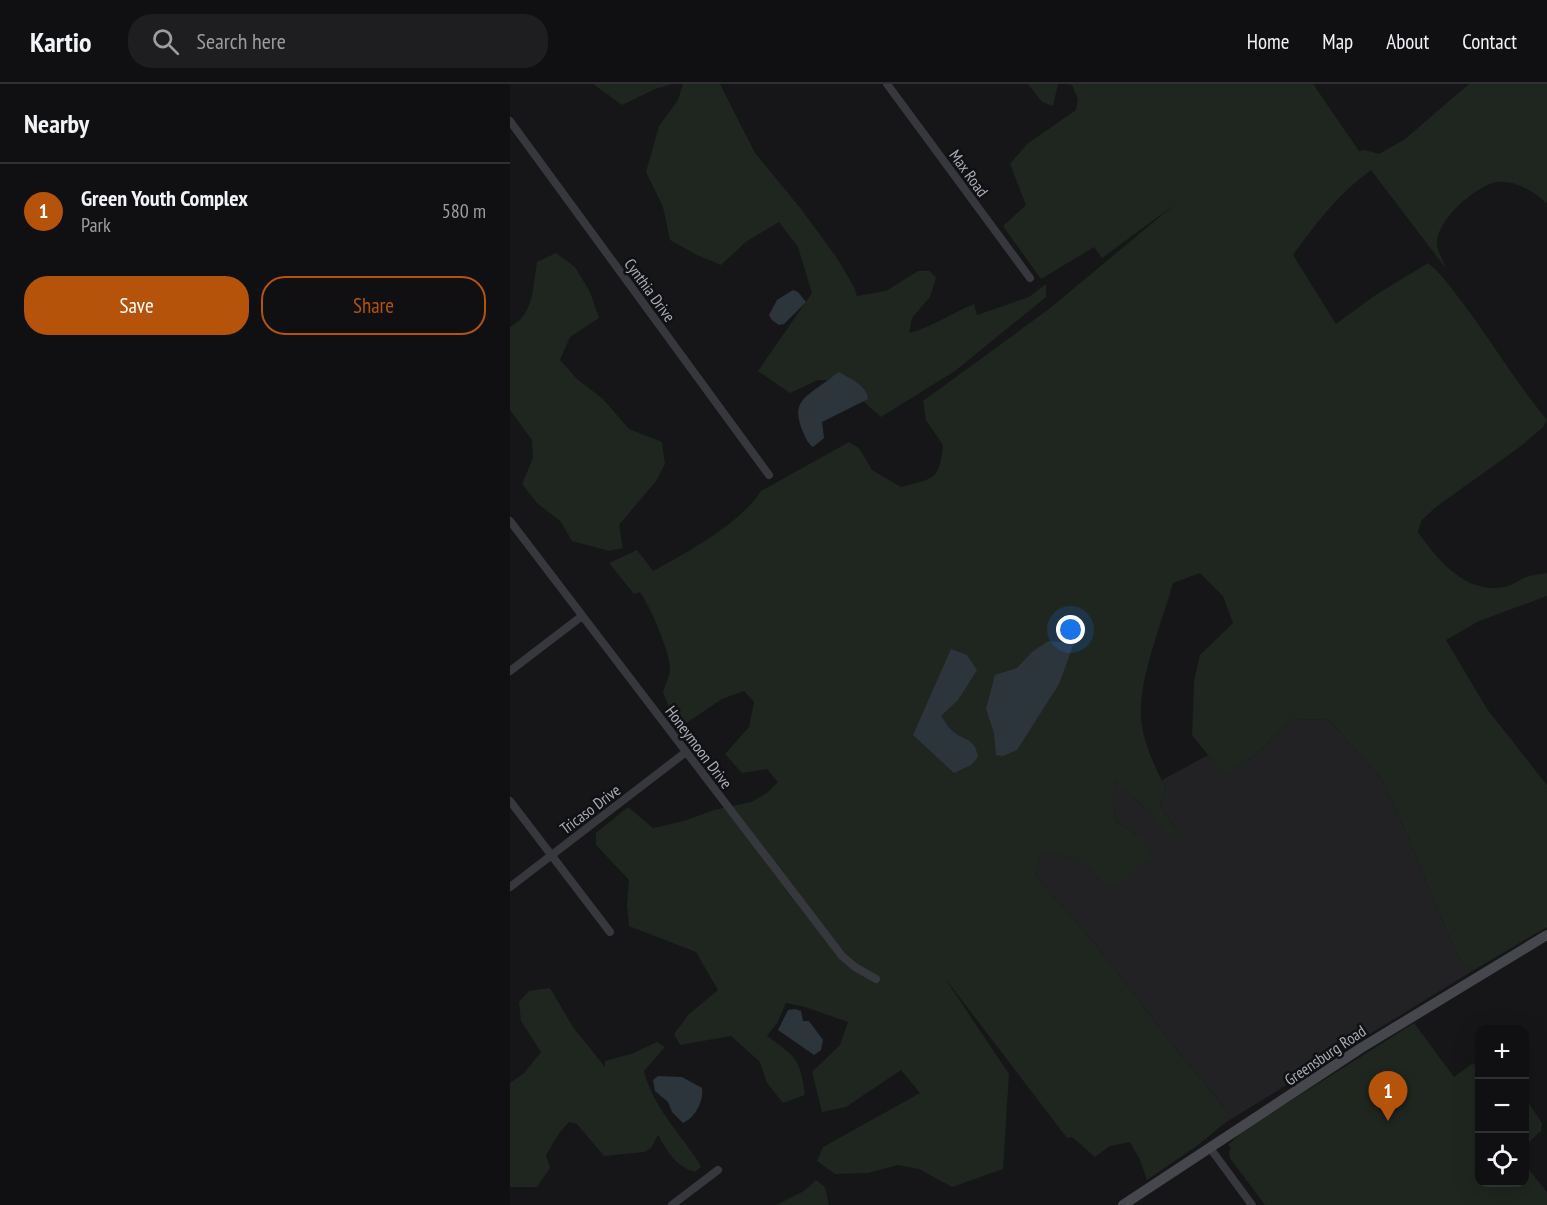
<!DOCTYPE html>
<html lang="en">
<head>
<meta charset="utf-8">
<style>
	:root { --surface:#101012; --page:#1e1e20; --text:#f1f3f6; --muted:#9c9d9f; --line:#303032; --accent:#b45309 }
	body { margin:0; font-family:"PT Sans Narrow",sans-serif; background:var(--page); color:var(--text) }
	.controls { position:absolute; right:18px; bottom:18px; display:grid; overflow:hidden; border-radius:12px; box-shadow:0 6px 24px #0002 }
	.controls button { width:54px; height:54px; display:grid; place-items:center; padding:0; border:0; border-bottom:2px solid var(--line); background:var(--surface); color:var(--text); font:30px sans-serif }
	.you { position:absolute; left:561px; top:546px; width:21px; height:21px; margin:-15px; border:4px solid #fff; border-radius:50%; background:#1a73e8; box-shadow:0 0 0 9px #1a73e833 }
	.badge { display:grid; place-items:center; width:39px; height:39px; border-radius:50%; background:var(--accent); color:#fff; font-size:20px; font-weight:700 }
	.pin { position:absolute; translate:-50% -50px; filter:drop-shadow(0 2px 3px #0008) }
	.pin::after { content:''; position:absolute; top:32px; width:21px; height:18px; background:inherit; clip-path:polygon(0 0,100% 0,50% 100%) }
	.list { margin:0; padding:0; list-style:none }
	h2 { display:flex; justify-content:space-between; align-items:center; height:78px; margin:0; padding:0 24px; font-size:26px }
	h2 small { font-size:20px; font-weight:400; color:var(--muted) }
	.list li { display:grid; grid-template-columns:39px 1fr auto; gap:18px; align-items:center; box-sizing:border-box; height:96px; padding:0 24px; border-top:2px solid var(--line) }
	.list b { display:block; font-size:22px; white-space:nowrap }
	.list p { margin:0; font-size:20px; white-space:nowrap; color:var(--muted) }
	.list em { font-size:20px; font-style:normal; color:var(--muted) }
	.actions { display:flex; gap:12px; padding:18px 24px }
	.actions a { flex:1; padding:14px 0; border:2px solid var(--accent); border-radius:24px; text-align:center; font-size:21px; color:var(--accent) }
	.actions .main { background:var(--accent); color:#fff }
	.icon { flex:none; width:33px; height:33px; fill:none; stroke:currentColor; stroke-width:2; stroke-linecap:round; stroke-linejoin:round }
	.map { position:relative; flex:none; width:1037px; height:1121px; overflow:hidden }
	header { display:flex; align-items:center; gap:36px; box-sizing:border-box; height:84px; padding:0 30px; background:var(--surface); border-bottom:2px solid var(--line) }
	header strong { font-size:28px }
	nav { display:flex; gap:33px; margin-inline-start:auto; font-size:21px }
	.search { width:420px; height:54px; background:var(--page); display:flex; align-items:center; gap:15px; box-sizing:border-box; padding:0 21px; border-radius:24px; color:var(--muted); font-size:22px }
	main { display:flex }
	aside { flex:1; background:var(--surface) }
	.map>svg:first-child { display:block }
	.built { fill:#222225 }
	.green { fill:#1e261f }
	.water { fill:#2c353c }
	.lines { fill:none; stroke-linecap:round; stroke-linejoin:round }
	.street { stroke:#37383d; stroke-width:8 }
	.secondary { stroke:#45474d; stroke-width:10 }
	.labels { text-anchor:middle; dominant-baseline:central; stroke-width:5; stroke-linejoin:round; paint-order:stroke }
	.street-label { font-size:16px; fill:#a8adb8; stroke:#111113 }
</style>
</head>
<body>
<header>
<strong>Kartio</strong>
<div class="search"><svg class="icon" aria-label="search" viewBox="0 0 24 24"><circle cx="10" cy="10" r="6"/><path d="M15 15l6 6"/></svg>Search here</div>
<nav><a>Home</a><a>Map</a><a>About</a><a>Contact</a></nav>
</header>
<main>
<aside>
<h2>Nearby<small></small></h2>
<ul class="list">
<li><span class="badge">1</span><div><b>Green Youth Complex</b><p>Park</p></div><em>580 m</em></li>
</ul>
<div class="actions"><a class="main">Save</a><a>Share</a></div>
</aside>
<div class="map">
<svg width="1037" height="1121" viewBox="0 0 1037 1121">
	<rect width="100%" height="100%" fill="#161618"/>
	<path class="built" d="M 783,635 L 819,636 L 871,694 L 900,757 L 925,820 L 951,878 L 964,886 L 715,1039 L 715,1025 L 705,1012 L 670,970 L 586,861 L 525,791 L 532,770 L 549,770 L 572,776 L 593,800 L 632,754 L 605,737 L 603,718 L 606,696 L 632,721 L 667,748 L 650,721 L 656,705 L 652,696 L 698,671 L 714,690 L 742,673 Z"/>
	<path class="green" d="M 83,0 L 162,0 L 145,5 L 112,21 Z
		M 173,0 L 210,0 L 245,69 L 291,125 L 327,174 L 344,203 L 347,212 L 376,207 L 408,187 L 420,187 L 426,194 L 420,213 L 402,234 L 399,249 C 422,243 442,229 464,220 L 467,231 L 519,213 L 536,200 L 536,213 L 445,287 L 371,333 L 330,297 L 308,296 L 280,309 L 248,287 L 302,209 L 288,163 L 269,138 L 237,157 L 211,181 L 187,171 L 160,156 L 153,123 L 136,88 L 149,42 L 168,16 Z
		M 518,0 L 548,0 L 543,22 L 532,18 Z
		M 557,0 L 803,0 L 849,67 L 855,66 L 869,70 L 895,55 L 959,0 L 1037,0 L 1037,120 C 1025,107 1004,96 987,98 C 965,102 926,137 927,159 C 927,168 934,178 937,186 L 861,86 C 829,109 806,139 783,171 L 826,240 L 864,212 L 918,179 C 932,190 941,204 952,218 C 981,256 1006,299 1037,336 L 1033,343 L 1011,362 L 926,423 L 911,437 L 908,448 C 927,475 955,510 993,503 C 1002,502 1010,495 1019,492 C 1024,491 1031,490 1037,489 L 1037,512 L 969,537 L 936,556 L 977,625 L 1037,701 L 1037,843 L 964,886 L 951,878 L 925,820 L 900,757 L 871,694 L 819,636 L 783,635 L 742,673 L 714,691 L 682,651 L 684,597 L 690,571 L 723,539 L 713,512 L 690,489 L 663,499 C 652,538 630,591 631,630 C 631,656 645,682 656,705 L 650,721 L 667,748 L 667,761 L 632,721 L 606,697 L 603,718 L 605,737 L 632,754 L 642,773 L 608,802 L 593,800 C 571,774 568,771 532,770 L 525,791 L 586,861 L 670,970 L 705,1012 L 715,1025 L 715,1039 L 688,1061 L 637,1096 L 630,1076 L 620,1058 L 600,1062 L 585,1073 L 562,1053 L 557,1054 L 434,893 L 499,990 L 493,1085 L 442,1103 L 409,1085 L 388,1081 L 358,1089 L 325,1090 L 307,1077 L 313,1063 L 410,1009 L 391,986 L 336,1023 L 312,1028 L 302,988 L 330,961 L 338,938 L 295,923 L 276,919 L 267,939 L 257,952 C 286,974 290,973 295,1011 L 273,1019 L 257,999 L 250,978 L 221,952 L 170,961 L 164,950 L 179,930 L 208,906 L 186,868 L 119,842 L 117,820 L 119,796 L 86,761 L 86,749 L 118,723 L 143,744 L 174,737 L 204,726 L 241,718 L 257,709 L 268,698 L 257,685 L 232,689 L 215,670 L 239,643 L 244,618 L 234,607 L 212,615 L 172,642 L 166,641 L 153,608 C 155,601 159,594 160,586 C 161,570 140,522 130,508 L 124,510 L 99,479 L 127,466 L 143,487 C 176,469 231,439 251,407 L 339,358 L 349,364 L 362,386 L 391,403 C 424,394 429,397 433,361 L 416,336 L 413,317 L 539,225 L 664,121 L 592,174 L 584,163 L 531,195 L 493,142 L 516,121 L 500,80 L 517,60 L 566,26 L 568,15 L 562,1 Z
		M 46,169 L 65,183 L 80,208 L 89,234 L 60,253 L 50,276 L 67,295 L 93,315 L 119,345 L 152,358 L 155,380 L 146,397 L 109,441 L 113,464 L 99,467 L 62,457 L 51,438 L 27,419 L 12,400 L 23,374 L 22,356 L 0,326 L 0,243 C 24,231 23,202 27,178 Z
		M 40,904 L 63,943 L 95,983 L 95,977 L 121,970 L 147,958 L 155,963 L 134,987 C 140,1013 160,1039 176,1060 C 181,1068 187,1074 191,1083 L 185,1088 C 164,1081 159,1069 148,1051 L 141,1064 L 134,1068 L 94,1072 L 67,1040 L 59,1038 L 50,1048 L 36,1071 L 40,1084 L 27,1103 L 0,1103 L 0,999 L 14,989 L 31,968 L 11,937 L 9,918 L 19,907 Z
		M 904,939 L 944,993 L 963,979 L 969,988 L 969,1017 L 967,1017 L 969,1020 L 969,1098 L 1014,1098 L 1015,1081 L 1037,1108 L 1037,1121 L 755,1121 L 720,1074 L 719,1068 L 721,1064 L 718,1061 L 732,1048 L 749,1037 Z
		M 1015,1014 L 1032,1039 L 1031,1047 L 1015,1062 Z
		M 306,1096 L 315,1103 L 319,1121 L 266,1121 L 294,1107 Z"/>
	<path class="water" d="M 283,206 L 288,208 L 296,218 L 274,240 L 269,241 L 262,236 L 259,231 L 267,216 Z
		M 329,288 C 340,295 357,301 358,315 L 312,338 L 314,354 L 303,363 C 297,359 296,354 293,348 C 281,320 293,314 314,299 C 319,296 324,291 329,288 Z
		M 538,557 L 564,559 L 549,600 L 507,666 L 493,672 L 486,671 L 484,649 L 476,625 L 485,591 L 507,584 L 522,568 Z
		M 441,565 L 457,571 L 467,586 L 448,616 L 431,632 C 435,637 439,645 444,648 C 456,658 464,653 468,673 L 461,681 L 444,689 L 403,651 Z
		M 285,925 L 291,927 L 293,937 L 299,937 L 313,956 L 311,966 L 304,971 L 268,946 L 278,926 Z
		M 148,992 L 172,993 L 192,1004 C 194,1017 185,1034 173,1039 L 162,1028 L 158,1018 L 145,1007 L 143,996 Z"/>
	<g class="lines">
		<path class="street" d="M 377,0 L 520,194
			M 0,37 L 259,391
			M 0,437 L 332,872 L 345,883 L 366,895
			M 0,587 L 72,532
			M 0,717 L 100,848
			M 0,803 L 176,668
			M 700,1064 L 742,1121
			M 162,1121 L 208,1086"/>
		<path class="secondary" d="M 613,1121 L 851,964 L 1037,851"/>
	</g>
	<g class="labels">
		<g class="street-label">
			<text transform="translate(459 89) rotate(54)">Max Road</text>
			<text transform="translate(140 206) rotate(54)">Cynthia Drive</text>
			<text transform="translate(189 663) rotate(53)">Honeymoon Drive</text>
			<text transform="translate(80 725) rotate(-37)">Tricaso Drive</text>
			<text transform="translate(815 971) rotate(-34)">Greensburg Road</text>
		</g>
	</g>
</svg>
<div class="controls">
<button>+</button>
<button>−</button>
<button><svg class="icon" aria-label="locate" viewBox="0 0 24 24"><circle cx="12" cy="12" r="6"/><path d="M12 2v4M12 18v4M2 12h4M18 12h4"/></svg></button>
</div>
<div class="you"></div>
<div class="pin badge" style="left:878px;top:1037px">1</div>
</div>
</main>
</body>
</html>
